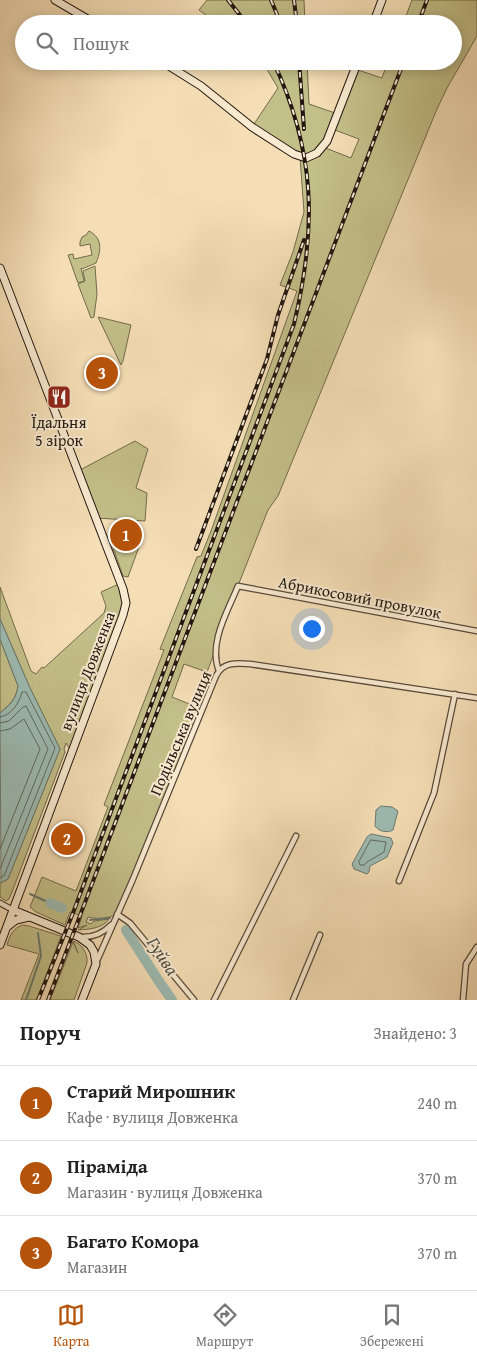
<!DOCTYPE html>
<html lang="uk">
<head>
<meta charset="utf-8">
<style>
	:root { --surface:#fff; --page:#f2f2f2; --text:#222; --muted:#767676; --line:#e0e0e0; --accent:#b45309 }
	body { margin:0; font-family:"Gentium Book Plus",serif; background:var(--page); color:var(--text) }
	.you { position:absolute; left:311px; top:628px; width:18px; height:18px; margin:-12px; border:4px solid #fff; border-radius:50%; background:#1a73e8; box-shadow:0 0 0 8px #1a73e833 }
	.badge { display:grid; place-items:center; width:32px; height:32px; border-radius:50%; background:var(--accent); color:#fff; font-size:16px; font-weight:700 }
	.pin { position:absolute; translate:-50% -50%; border:2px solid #fff; box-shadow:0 1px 5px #0006 }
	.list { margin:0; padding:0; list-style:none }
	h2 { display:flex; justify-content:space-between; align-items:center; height:65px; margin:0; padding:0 20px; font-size:21px }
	h2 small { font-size:16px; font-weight:400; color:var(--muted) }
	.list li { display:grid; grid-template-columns:32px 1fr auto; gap:15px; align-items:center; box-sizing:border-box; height:75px; padding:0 20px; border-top:1px solid var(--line) }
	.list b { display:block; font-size:19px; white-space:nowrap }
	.list p { margin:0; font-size:16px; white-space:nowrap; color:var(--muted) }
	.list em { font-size:16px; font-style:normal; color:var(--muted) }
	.icon { flex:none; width:28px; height:28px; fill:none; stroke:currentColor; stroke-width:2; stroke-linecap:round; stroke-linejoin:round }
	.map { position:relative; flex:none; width:477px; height:1000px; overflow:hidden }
	.search { position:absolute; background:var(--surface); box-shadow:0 2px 12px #0003; left:15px; right:15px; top:15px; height:55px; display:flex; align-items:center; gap:12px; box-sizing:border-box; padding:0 18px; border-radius:28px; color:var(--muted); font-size:19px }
	.sheet { height:290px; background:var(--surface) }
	nav { display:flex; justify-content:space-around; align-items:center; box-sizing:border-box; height:70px; border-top:1px solid var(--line); background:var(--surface); font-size:14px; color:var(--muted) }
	nav a { display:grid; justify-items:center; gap:2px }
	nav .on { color:var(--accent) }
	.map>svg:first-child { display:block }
	.green { fill:#c3bf89; stroke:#726b4c; fill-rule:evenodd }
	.water { fill:#9dbbb2; stroke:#6c7971 }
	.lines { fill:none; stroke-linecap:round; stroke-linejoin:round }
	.shore { stroke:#606961; stroke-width:1 }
	.stream { stroke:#6c7971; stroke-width:2 }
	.river { stroke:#9dbbb2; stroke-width:10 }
	.street-casing { stroke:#57493a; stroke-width:7 }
	.secondary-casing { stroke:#221710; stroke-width:9 }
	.street { stroke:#f8ead0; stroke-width:4.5 }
	.secondary { stroke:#f8ead0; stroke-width:7 }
	.rail-casing { stroke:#221710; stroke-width:4 }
	.rail { stroke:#f8ead0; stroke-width:2; stroke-dasharray:5.5; stroke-linecap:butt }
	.labels { text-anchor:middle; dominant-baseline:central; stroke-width:4; stroke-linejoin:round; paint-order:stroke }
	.poi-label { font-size:16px; fill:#221710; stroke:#f8ead0 }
	.street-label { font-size:16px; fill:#221710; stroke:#f8ead0 }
	.water-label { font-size:18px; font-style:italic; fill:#4d5049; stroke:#f8ead0 }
</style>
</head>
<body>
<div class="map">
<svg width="477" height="1000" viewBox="0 0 477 1000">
	<rect width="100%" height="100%" fill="#f5deb6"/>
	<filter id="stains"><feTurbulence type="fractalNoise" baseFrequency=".004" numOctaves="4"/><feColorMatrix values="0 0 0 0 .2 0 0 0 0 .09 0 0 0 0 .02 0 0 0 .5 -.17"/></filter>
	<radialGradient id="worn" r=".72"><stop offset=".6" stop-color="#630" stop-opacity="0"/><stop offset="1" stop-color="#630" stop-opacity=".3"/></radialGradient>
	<path class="green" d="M 207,0 L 304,0 L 305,24 L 218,24 L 199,10 Z
		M 412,0 L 477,0 L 477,36 L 447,88 L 437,109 L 278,496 L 268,510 L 222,626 L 215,651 L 207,672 L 184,664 L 172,697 L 202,709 L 117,914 C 109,918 98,920 88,917 L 86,922 L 91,924 L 94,921 L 109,919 C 102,929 89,929 78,930 L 87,925 L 78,928 L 82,916 L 70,912 L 65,925 L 36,912 L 30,907 L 42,877 L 76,891 L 108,807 L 104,805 L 164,650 L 160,649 L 197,557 L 201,556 L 211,531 L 297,291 L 280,285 L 293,252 L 304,212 L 300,157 L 252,127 L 278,88 L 262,61 L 307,61 L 309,104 L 338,114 L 355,69 L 382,78 L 388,61 L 453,61 L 453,24 L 403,24 ZM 332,129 L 359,139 L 351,158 L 323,147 Z
		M 89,231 C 103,238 101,251 96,263 L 82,269 L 81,268 L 84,281 L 78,283 L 68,255 L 73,254 L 74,259 L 92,255 L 90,244 L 80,246 L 80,242 L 82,237 L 86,235 Z
		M 95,266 L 97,294 L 94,317 L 91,318 L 78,284 L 85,281 L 83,271 Z
		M 98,317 L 131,325 L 123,361 L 121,365 Z
		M 135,441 L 148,449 L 136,488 L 147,493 L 145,521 L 96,518 L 78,471 Z
		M 111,542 L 118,542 L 119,545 L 140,544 L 128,577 L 123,576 Z
		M 121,583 L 126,598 L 71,751 L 66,743 L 64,749 L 65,752 L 12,892 L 9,899 L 6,901 L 0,897 L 0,883 L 8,879 L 60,749 L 30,688 L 0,619 L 0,587 L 31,671 L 36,674 L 42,667 L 44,668 L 104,613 L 106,606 L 101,592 Z
		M 0,639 L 18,686 C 16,700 9,705 0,713 Z
		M 23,925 L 29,926 L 61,936 L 37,1000 L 21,1000 L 39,954 L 7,945 C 10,935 13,928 23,925 Z
		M 73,941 C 82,944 88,953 87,963 L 74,1000 L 50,1000 L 73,942 L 78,953 Z"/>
	<path class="water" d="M 0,619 L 30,688 L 60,749 L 8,879 L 1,883 L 0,713 C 10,705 16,700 18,686 L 0,639 Z
		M 381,806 L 392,807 L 398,811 L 393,830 C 388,833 379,832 375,826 L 376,810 Z
		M 371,834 L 391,838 L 393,843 L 387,857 L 370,866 L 369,872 L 367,874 L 354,869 L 352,864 L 367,837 Z"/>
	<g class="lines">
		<path class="shore" d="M 0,717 C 12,715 19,703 22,692 L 26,692 L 55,748 L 4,876 L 0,878
			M 0,723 L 9,721 L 23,707 L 26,706 L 48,749 L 0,869
			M 0,731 L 10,729 L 24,719 L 40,749 L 0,849
			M 371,840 L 386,842 L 384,852 L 367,862 L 364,865 L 360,865 L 359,862 Z"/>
		<path class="stream" d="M 30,894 L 50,903
			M 90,920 L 110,918
			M 26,1000 L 41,956 L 38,933"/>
		<path class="river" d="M 50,903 L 62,908
			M 126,930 L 160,983 L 172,1000"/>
		<g class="street-casing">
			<path id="street" d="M 219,671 C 208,643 228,611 238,586 L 477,631
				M 399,881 L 434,793 L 455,694
				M 0,903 L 13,910
				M 117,914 L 130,923 L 194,1000
				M 80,937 C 93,938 102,934 111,925
				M 96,963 L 133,879 L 216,676 C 223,662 235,663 250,664 L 477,698
				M 214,1000 L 296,836
				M 293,1000 L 320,935
				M 463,1000 L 466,964 L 477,947"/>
		</g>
		<g class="secondary-casing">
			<path id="secondary" d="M 55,0 L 96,24
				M 373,24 L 382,0
				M 161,61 L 201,86 L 252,127 L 294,154 L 306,158 L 317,153 L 327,141 L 358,61
				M 0,268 L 123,589 L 126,603 L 123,615 L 0,945
				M 13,910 L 79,937 L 90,945 L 94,952 L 96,964 L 82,1000
				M 7,927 L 16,920 L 29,917"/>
		</g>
		<use href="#street" class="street"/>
		<use href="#secondary" class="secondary"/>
		<g class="rail-casing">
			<path id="rail" d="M 228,0 L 247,24
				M 271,0 L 281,24
				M 294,0 L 297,24
				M 418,24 L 427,0
				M 299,61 L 304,129
				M 196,549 L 267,359 L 278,315 L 304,240
				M 38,1000 L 73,913 L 294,324 C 317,228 316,152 273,61
				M 48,1000 L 404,61"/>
		</g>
		<use href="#rail" class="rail"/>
	</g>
	<defs>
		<g id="restaurant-square" transform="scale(1.25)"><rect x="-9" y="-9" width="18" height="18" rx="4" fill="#8f2418" stroke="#f8ead0"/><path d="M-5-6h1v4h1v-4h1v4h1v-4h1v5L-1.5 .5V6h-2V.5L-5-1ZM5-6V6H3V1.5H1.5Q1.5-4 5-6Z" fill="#fff"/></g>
	</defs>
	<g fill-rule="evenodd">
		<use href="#restaurant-square" x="59" y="397"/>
	</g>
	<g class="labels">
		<g class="poi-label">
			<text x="59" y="422">Їдальня<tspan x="59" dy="18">5 зірок</tspan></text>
		</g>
		<g class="street-label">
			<text transform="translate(360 597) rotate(11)">Абрикосовий провулок</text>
			<text transform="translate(87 671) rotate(-69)">вулиця Довженка</text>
			<text transform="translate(180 733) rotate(-67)">Подільська вулиця</text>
		</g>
		<g class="water-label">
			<text transform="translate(163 956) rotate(57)">Гуйва</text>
		</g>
	</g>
	<rect width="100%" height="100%" filter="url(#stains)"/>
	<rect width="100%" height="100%" fill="url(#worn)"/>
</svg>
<div class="you"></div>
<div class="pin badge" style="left:126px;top:535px">1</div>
<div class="pin badge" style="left:67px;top:839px">2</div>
<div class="pin badge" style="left:102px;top:373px">3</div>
<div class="search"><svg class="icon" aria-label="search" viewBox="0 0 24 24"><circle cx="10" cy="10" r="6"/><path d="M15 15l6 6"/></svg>Пошук</div>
</div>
<section class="sheet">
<h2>Поруч<small>Знайдено: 3</small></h2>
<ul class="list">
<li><span class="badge">1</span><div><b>Старий Мирошник</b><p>Кафе · вулиця Довженка</p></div><em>240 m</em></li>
<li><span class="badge">2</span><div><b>Піраміда</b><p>Магазин · вулиця Довженка</p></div><em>370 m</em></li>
<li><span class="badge">3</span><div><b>Багато Комора</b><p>Магазин</p></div><em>370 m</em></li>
</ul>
</section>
<nav>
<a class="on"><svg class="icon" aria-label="map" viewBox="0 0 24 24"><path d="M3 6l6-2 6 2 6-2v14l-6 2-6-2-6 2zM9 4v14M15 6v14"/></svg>Карта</a>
<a><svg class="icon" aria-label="directions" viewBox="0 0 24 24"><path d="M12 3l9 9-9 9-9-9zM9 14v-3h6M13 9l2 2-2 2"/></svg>Маршрут</a>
<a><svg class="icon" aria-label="saved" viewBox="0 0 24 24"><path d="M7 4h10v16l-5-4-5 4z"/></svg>Збережені</a>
</nav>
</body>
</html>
